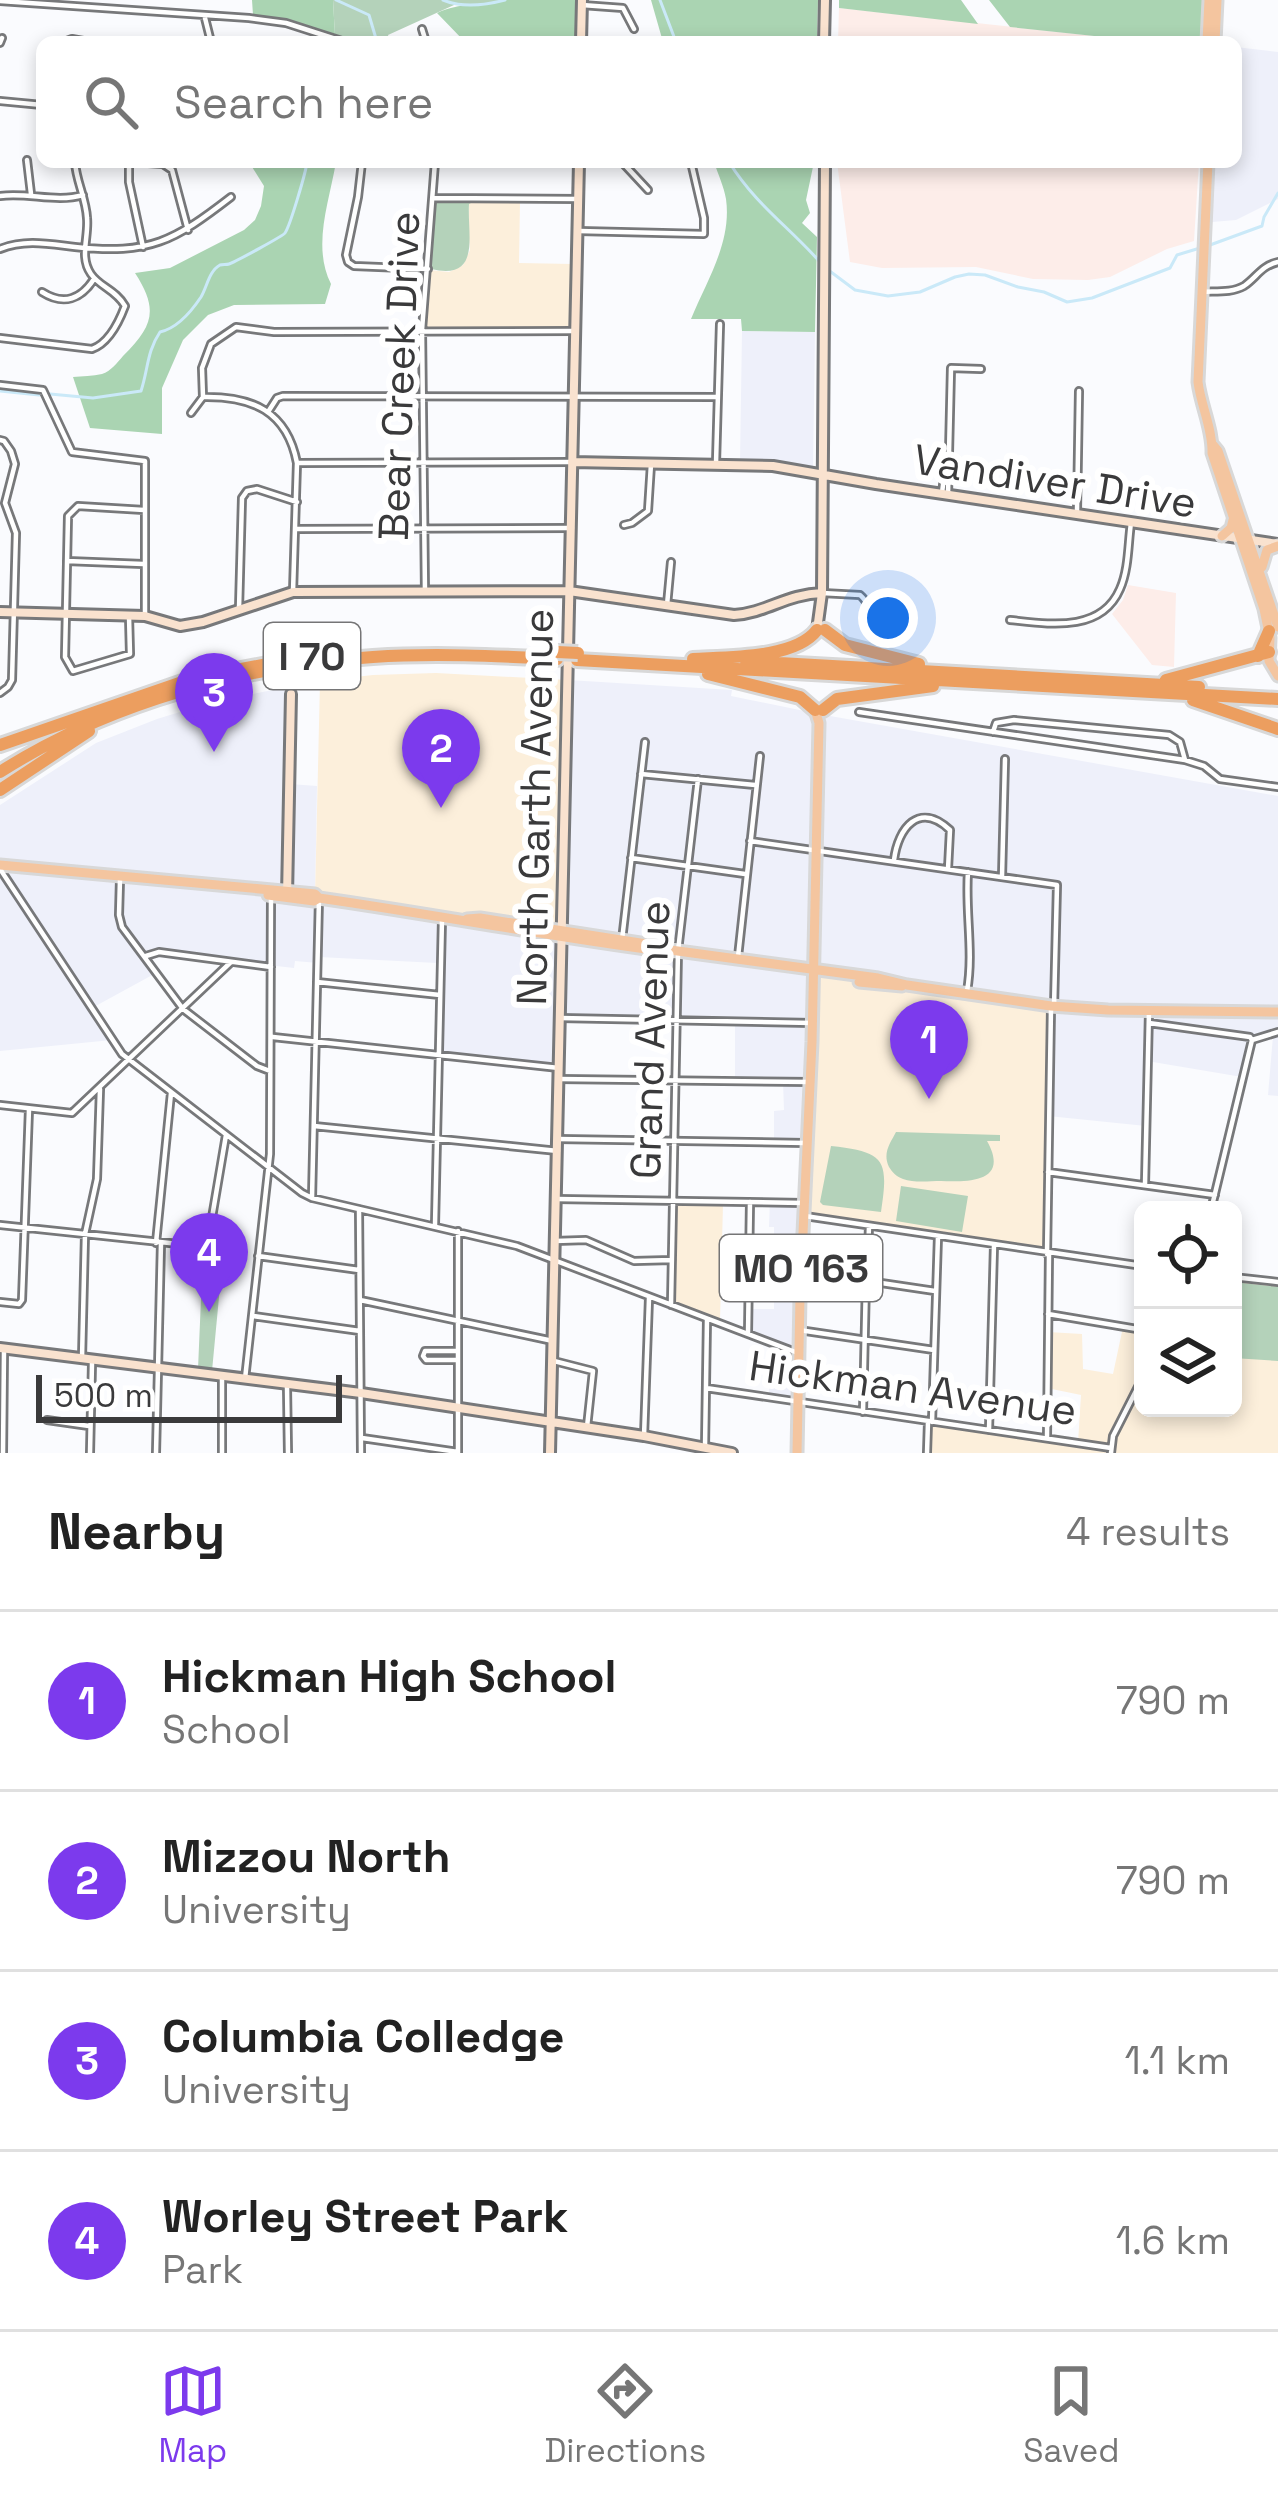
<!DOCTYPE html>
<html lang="en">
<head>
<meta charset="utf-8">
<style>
	:root { --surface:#fff; --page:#f6f6f6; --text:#222; --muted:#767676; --line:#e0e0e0; --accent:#7c3aed }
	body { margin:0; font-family:"Space Grotesk",sans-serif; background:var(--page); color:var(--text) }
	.controls { position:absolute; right:36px; bottom:36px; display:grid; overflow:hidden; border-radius:18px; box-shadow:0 6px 18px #0003 }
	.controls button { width:108px; height:108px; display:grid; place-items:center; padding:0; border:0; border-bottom:3px solid var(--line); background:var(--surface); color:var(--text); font:60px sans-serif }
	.scale { position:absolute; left:36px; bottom:30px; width:306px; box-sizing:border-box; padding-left:12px; border:6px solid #3a3a3b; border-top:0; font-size:33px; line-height:42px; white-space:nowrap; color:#3a3a3b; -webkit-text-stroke:9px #fff; paint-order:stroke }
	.you { position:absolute; left:888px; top:618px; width:42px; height:42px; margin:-30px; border:9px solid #fff; border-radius:50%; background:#1a73e8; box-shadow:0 0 0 18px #1a73e833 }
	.badge { display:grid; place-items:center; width:78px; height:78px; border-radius:50%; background:var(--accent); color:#fff; font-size:39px; font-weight:700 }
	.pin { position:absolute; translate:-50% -99px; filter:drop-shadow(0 3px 6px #0008) }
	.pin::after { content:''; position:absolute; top:63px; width:42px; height:36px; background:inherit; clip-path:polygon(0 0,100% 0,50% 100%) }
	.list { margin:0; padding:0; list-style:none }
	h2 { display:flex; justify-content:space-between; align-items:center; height:156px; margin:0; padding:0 48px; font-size:51px }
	h2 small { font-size:39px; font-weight:400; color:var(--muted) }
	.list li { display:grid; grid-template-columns:78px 1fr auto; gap:36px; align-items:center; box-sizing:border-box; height:180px; padding:0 48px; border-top:3px solid var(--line) }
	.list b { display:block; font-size:45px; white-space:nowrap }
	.list p { margin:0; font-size:39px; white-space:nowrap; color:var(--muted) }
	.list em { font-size:39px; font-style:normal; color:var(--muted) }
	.icon { flex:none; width:66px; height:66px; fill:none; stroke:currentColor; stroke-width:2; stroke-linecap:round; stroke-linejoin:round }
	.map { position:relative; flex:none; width:1278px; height:1453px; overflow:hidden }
	.search { position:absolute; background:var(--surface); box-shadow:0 6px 18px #0003; left:36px; right:36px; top:36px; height:132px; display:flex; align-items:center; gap:30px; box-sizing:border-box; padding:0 42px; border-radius:18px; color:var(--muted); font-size:45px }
	.sheet { height:876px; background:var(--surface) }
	nav { display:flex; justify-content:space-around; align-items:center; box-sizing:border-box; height:168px; border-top:3px solid var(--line); background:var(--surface); font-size:33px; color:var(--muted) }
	nav a { display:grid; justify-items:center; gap:6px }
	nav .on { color:var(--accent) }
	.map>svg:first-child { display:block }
	.built { fill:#eef0fa }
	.industrial { fill:#fdede9 }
	.education { fill:#fcefdb }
	.green { fill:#b4d2ba }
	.forest { fill:#aad4b2 }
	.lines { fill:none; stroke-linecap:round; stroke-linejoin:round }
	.stream { stroke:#cae9f8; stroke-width:3 }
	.street-casing { stroke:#77787a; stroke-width:10 }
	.secondary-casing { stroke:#77787a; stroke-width:14 }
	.primary-casing { stroke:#d8d8d8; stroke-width:15 }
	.highway-casing { stroke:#d8d8d8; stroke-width:18 }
	.street { stroke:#fff; stroke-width:4.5 }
	.secondary { stroke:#f9e2cf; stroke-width:8 }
	.primary { stroke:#f4c59f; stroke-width:9 }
	.highway { stroke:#ec9e5f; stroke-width:12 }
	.highway-bridge-casing { stroke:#d8d8d8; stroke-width:18; stroke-linecap:butt }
	.highway-bridge { stroke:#ec9e5f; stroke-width:12 }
	.labels { text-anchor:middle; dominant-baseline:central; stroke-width:12; stroke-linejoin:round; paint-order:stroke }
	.shield { fill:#fff; stroke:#757576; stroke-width:3 }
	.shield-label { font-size:39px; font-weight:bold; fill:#3a3a3b }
	.street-label { font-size:42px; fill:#3a3a3b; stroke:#fff }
</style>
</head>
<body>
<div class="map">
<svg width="1278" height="1453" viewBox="0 0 1278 1453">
	<rect width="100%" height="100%" fill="#fafbfe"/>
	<path class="built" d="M 1236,47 L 1278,52 L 1278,199 L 1236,220 L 1212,222 L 1213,162 L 1236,162 Z
		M 742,331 L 815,332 L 813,469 L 740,462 Z
		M 568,680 L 732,690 L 731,696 L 819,714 L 1278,796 L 1278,1012 L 1082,1009 L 814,972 L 808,1144 L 774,1143 L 774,1111 L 784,1110 L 783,1082 L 735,1081 L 735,1023 L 561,1018 L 560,1068 L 439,1055 L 437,963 L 319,957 L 318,963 L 295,961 L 294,968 L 159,953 L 145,958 L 156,973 L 92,1008 L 112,1040 L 0,1051 L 0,805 L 96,743 L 157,719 L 213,702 L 292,686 L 290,784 L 317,786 L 315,897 Z
		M 1050,1012 L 1278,1019 L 1278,1096 L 1268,1095 L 1273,1036 L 1252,1040 L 1242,1077 L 1147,1061 L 1146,1126 L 1048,1116 Z
		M 770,1200 L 805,1201 L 798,1402 L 769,1397 L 770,1344 L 750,1336 L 751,1309 L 774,1309 L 774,1227 L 769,1227 Z"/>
	<path class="industrial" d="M 839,8 L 1113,38 L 1113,42 L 838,42 Z
		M 837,162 L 1199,162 L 1194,241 L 1167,249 L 1110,277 L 1088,280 L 1033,279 L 976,267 L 882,268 L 850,262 Z
		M 1128,585 L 1176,593 L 1174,667 L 1152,665 L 1112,614 L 1123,600 Z"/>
	<path class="education" d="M 475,201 L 520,201 L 519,263 L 573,264 L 570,327 L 425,328 L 429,270 L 449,272 L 463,265 L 470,250 L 468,229 L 469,203 Z
		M 436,673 L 568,680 L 562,934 L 315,897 L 320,681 L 373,675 Z
		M 813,972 L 1050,1012 L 1046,1253 L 804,1216 Z
		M 676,1204 L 723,1204 L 720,1321 L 674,1303 Z
		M 1233,1277 L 1278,1282 L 1278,1453 L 928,1453 L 930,1421 L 1078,1443 L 1081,1395 L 1047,1388 L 1048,1332 L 1082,1334 L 1083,1369 L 1113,1374 L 1123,1327 L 1143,1330 L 1143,1408 L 1233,1408 Z"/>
	<path class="green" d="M 333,0 L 504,0 L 490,4 L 454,5 L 388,35 L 390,42 L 346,42 L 335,36 Z
		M 435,200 L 475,201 L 469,204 C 467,235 482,281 431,269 Z
		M 896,1132 L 1000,1135 L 1000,1141 L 987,1141 C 1010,1182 969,1182 941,1181 C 929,1181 914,1183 903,1179 C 897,1177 892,1172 889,1167 C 882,1153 891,1142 896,1132 Z
		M 831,1146 C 885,1152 889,1159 881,1212 L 823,1205 L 820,1202 Z
		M 901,1186 L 968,1196 L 962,1232 L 896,1221 Z
		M 203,1252 L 223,1255 L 212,1371 L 198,1369 Z
		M 1233,1282 L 1278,1287 L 1278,1361 L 1233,1358 Z"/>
	<path class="forest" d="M 252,0 L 333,0 L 335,36 L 284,20 L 253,15 Z
		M 504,0 L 579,0 L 578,42 L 465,42 L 437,13 C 461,2 479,6 504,0 Z
		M 651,0 L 818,0 L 817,42 L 663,42 Z
		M 839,0 L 961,0 L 978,24 L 839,8 Z
		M 989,0 L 1204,0 L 1203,42 L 1113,38 L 1010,27 Z
		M 249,162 L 336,162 C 329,203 312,246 331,284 L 325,304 L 234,305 L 208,315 L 183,340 L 162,388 L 162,434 L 90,428 L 73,377 C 82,376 93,376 102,374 C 111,371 117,363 123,356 C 153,326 159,310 135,273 L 170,268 L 244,230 L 255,220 L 261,206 L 264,186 Z
		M 714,162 L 814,162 L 806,200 L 810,213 L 802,223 L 817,237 L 815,332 L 742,331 L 741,319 L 691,319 C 707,280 732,242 726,199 C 724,187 718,174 714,162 Z"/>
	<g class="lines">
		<path class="stream" d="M 336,0 L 369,15 L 377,42
			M 443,0 C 462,8 486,5 505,0
			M 660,0 L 676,42
			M 729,162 C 756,205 787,225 820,262
			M 1210,245 L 1262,226 L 1264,217 L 1278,193
			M 827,269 L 855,290 L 888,296 L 920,292 L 955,277 L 969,274 L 985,275 L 1018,287 L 1044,292 L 1067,302 L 1092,298 L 1170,268 L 1177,255 L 1200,248
			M 0,391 L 39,395
			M 50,394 L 93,398 L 141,391 C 148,370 147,351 160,332 C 178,328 191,312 201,297 C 207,287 209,271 220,265 C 223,264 226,265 229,264 C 235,262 283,236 285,233 C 290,226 306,172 307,162"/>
		<g class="street-casing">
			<path id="street" d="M 0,1 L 249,18 L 286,23 L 345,42
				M 582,5 L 623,8 L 634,29
				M 205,18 L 211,42
				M 422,29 L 426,42
				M 64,42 L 72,39 L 89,42
				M 0,43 L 2,38
				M 0,101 L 42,105
				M 27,160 L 31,194
				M 129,162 L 129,182 L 143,247
				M 133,162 L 163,164 L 172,170 L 188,230
				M 362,162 L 358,197 L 346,255 L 348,262 L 354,266 L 428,269
				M 622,162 L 648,190
				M 0,196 C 28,192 56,203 83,195
				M 434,198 L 579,199
				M 579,231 L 704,234 L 704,218 L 691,162
				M 0,249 C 25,239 49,244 75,247 C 150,255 174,241 231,197
				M 42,292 C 64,306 81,299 94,279
				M 1201,292 C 1215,291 1232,293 1244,286 C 1257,277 1261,266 1278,262
				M 0,338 L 92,349 C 109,343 119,322 125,306 C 116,290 100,287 91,274 C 79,257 89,237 87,218 C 86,198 76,181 75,162
				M 0,385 L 43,390 L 72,452 L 145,461 L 145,616
				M 203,397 L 202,368 L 211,344 L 236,327 L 274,332 L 574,331
				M 203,397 C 252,396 287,411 297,463 L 293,592
				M 268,412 L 277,398 L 283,396 L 717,397
				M 191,413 L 203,397
				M 0,440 L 4,441 L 11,451 L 15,464 L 5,503 L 16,533 L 12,680 L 8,687 L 0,693
				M 297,463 L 572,462
				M 716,463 L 720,324
				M 942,493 L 945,469 L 949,464
				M 948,495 L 951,368 L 981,369
				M 1077,511 L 1079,391
				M 624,525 L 632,523 L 648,511 L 651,464
				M 295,529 L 572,528
				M 67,561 L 143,564
				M 425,592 L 422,330 L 435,162
				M 822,593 L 860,595 C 873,606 872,622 890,629
				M 667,605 L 671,562
				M 239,609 L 242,498 L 247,491 L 257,489 L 297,502
				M 129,616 L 130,654 L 73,671 L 65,657 L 68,516 L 78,506 L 144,510
				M 1010,620 C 1049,624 1101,633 1120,589 C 1129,569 1128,543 1131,523
				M 859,712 L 1185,760 L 1204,766 L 1220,779 L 1278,787
				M 993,732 L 996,723 L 1014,720 L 1169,735 L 1180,742 L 1185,760
				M 641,774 L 755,785
				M 750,841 L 1057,885 L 1054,1007
				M 631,858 L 745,874
				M 894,860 C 898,828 919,801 950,830 L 948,869
				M 0,869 L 122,1054 L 302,1193 L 312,1198 L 517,1246 L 798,1353
				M 1002,877 L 1005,759
				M 120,879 L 119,915 L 122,927 L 183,1009 L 257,1066 L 270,1071
				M 622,940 L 645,742
				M 146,956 L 159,952 L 271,967
				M 738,957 L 760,756
				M 317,982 L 440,995
				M 967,991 C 974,952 965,911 968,872
				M 560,1018 L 812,1023
				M 1149,1023 L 1250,1037 L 1252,1040 L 1278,1032
				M 273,1037 L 559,1068
				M 559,1079 L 810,1082
				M 0,1105 L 72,1113 L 231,962
				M 314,1126 L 558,1151
				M 558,1139 L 805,1143
				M 1048,1172 L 1215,1195
				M 1145,1185 L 1149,1011
				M 312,1198 L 319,898
				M 557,1199 L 803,1203
				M 359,1209 L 361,1453
				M 1211,1210 L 1252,1040
				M 805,1216 L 1143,1266
				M 0,1225 L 207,1247 L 226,1135
				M 435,1225 L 442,919
				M 458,1231 L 458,1453
				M 555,1241 L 586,1240 L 634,1261 L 672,1260
				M 156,1243 L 171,1093
				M 1047,1254 L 1051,1008
				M 258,1256 L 359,1270
				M 801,1271 L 935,1291
				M 1233,1277 L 1278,1282
				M 867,1280 L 869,1226
				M 360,1300 L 553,1341
				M 0,1302 L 19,1304 L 22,1300 L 29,1109
				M 671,1305 L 678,951 L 698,779
				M 1048,1314 L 1143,1330
				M 253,1316 L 360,1331
				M 799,1330 L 934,1350
				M 748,1334 L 750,1202
				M 82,1358 L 85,1234 L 97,1179 L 100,1089
				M 456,1360 L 426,1360 L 423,1356 L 425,1351 L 456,1351
				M 554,1361 L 593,1371 L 587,1427
				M 222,1376 L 222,1453
				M 245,1379 L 270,1154 L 271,895
				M 287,1387 L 288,1453
				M 706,1388 L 1111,1448
				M 863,1412 L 866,1280
				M 47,1420 L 89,1426
				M 932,1422 L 938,1236
				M 989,1430 L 994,1245
				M 644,1436 L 649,1298
				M 362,1438 L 458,1452
				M 1047,1438 L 1049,1254
				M 705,1448 L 707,1319
				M 3,1453 L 4,1351
				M 90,1453 L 92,1363
				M 156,1453 L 161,1243
				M 927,1453 L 928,1422
				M 1111,1453 L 1113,1436 L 1143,1377"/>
		</g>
		<g class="secondary-casing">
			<path id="secondary" d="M 581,42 L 582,0
				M 824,42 L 825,0
				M 572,462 L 773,466 L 876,484 L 1278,544
				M 0,612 L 145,616 L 180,626 L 203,622 L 293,592 L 569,591 L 734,615 C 766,613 787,594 822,593
				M 817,630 L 822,593 L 825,162
				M 287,896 L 291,694
				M 0,1348 L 361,1393 L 644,1436 L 732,1453
				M 550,1453 L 579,162"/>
		</g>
		<g class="primary-casing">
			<path id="primary" d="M 1207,42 L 1209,0
				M 1215,42 L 1217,0
				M 1208,162 L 1198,382 C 1201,406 1213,430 1212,453 L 1264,609 L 1270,638 L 1269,661 L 1278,676
				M 1213,445 L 1218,451 L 1278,627
				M 1222,536 L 1231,528 L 1233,520
				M 1262,567 L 1267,550 L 1278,546
				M 0,865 L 315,894 L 319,898 C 431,914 541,935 653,950 L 663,949 L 878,978 L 907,985 L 1051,1006 L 1108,1010 L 1278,1012
				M 268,895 L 314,901 L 319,898
				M 467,919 L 480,918 L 653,945
				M 859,982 L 902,986
				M 797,1453 L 800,1297 L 812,1042 L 819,723 L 815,710"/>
		</g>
		<g class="highway-casing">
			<path id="highway" d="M 825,630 L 845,645 L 919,664
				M 1258,656 L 1269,631
				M 693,659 C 727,657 795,659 817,630
				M 577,660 L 1278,699
				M 746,661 L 1199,687
				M 708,674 L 800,697 L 815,710
				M 1166,680 L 1269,652
				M 1193,700 L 1278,729
				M 823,710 L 837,699 L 933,686
				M 0,745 L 194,678 L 304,657
				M 0,772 C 108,703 246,665 373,657 C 434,653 496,656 557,659
				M 0,790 L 89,731"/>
		</g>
		<use href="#street" class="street"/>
		<use href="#secondary" class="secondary"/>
		<use href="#primary" class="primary"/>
		<use href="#highway" class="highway"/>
		<g class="highway-bridge-casing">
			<path id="highway-bridge" d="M 557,652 L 578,653"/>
		</g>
		<use href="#highway-bridge" class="highway-bridge"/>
	</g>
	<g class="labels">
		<g class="shield">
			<rect x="264" y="623" width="96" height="66" rx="9"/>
			<rect x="720" y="1235" width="162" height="66" rx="9"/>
		</g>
		<g class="shield-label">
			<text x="312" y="656">I 70</text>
			<text x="801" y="1268">MO 163</text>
		</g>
		<g class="street-label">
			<text transform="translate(399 376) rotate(-88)">Bear Creek Drive</text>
			<text transform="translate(1055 481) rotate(9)">Vandiver Drive</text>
			<text transform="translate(535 807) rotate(-89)">North Garth Avenue</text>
			<text transform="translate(650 1040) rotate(-88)">Grand Avenue</text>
			<text transform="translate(913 1388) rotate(8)">Hickman Avenue</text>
		</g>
	</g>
</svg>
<div class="controls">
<button><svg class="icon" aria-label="locate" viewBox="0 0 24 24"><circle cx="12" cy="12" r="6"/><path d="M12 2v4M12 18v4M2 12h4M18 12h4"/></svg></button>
<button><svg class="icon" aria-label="layers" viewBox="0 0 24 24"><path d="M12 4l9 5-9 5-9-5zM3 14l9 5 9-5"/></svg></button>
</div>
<div class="scale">500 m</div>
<div class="you"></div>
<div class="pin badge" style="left:929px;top:1099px">1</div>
<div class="pin badge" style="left:441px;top:808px">2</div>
<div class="pin badge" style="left:214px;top:752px">3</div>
<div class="pin badge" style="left:209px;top:1312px">4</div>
<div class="search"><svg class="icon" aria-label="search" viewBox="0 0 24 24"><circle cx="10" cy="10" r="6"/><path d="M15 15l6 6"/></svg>Search here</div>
</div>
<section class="sheet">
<h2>Nearby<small>4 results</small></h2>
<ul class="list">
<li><span class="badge">1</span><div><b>Hickman High School</b><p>School</p></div><em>790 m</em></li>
<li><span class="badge">2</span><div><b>Mizzou North</b><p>University</p></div><em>790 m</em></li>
<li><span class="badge">3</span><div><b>Columbia Colledge</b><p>University</p></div><em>1.1 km</em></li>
<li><span class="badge">4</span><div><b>Worley Street Park</b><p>Park</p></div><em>1.6 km</em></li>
</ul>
</section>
<nav>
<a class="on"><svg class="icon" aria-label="map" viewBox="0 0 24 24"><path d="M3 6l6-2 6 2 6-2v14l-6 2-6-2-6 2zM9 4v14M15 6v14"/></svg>Map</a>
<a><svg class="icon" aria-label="directions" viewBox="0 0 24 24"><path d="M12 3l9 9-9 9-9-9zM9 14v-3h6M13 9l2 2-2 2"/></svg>Directions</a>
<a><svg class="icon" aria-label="saved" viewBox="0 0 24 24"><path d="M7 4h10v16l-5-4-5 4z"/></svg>Saved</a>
</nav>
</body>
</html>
